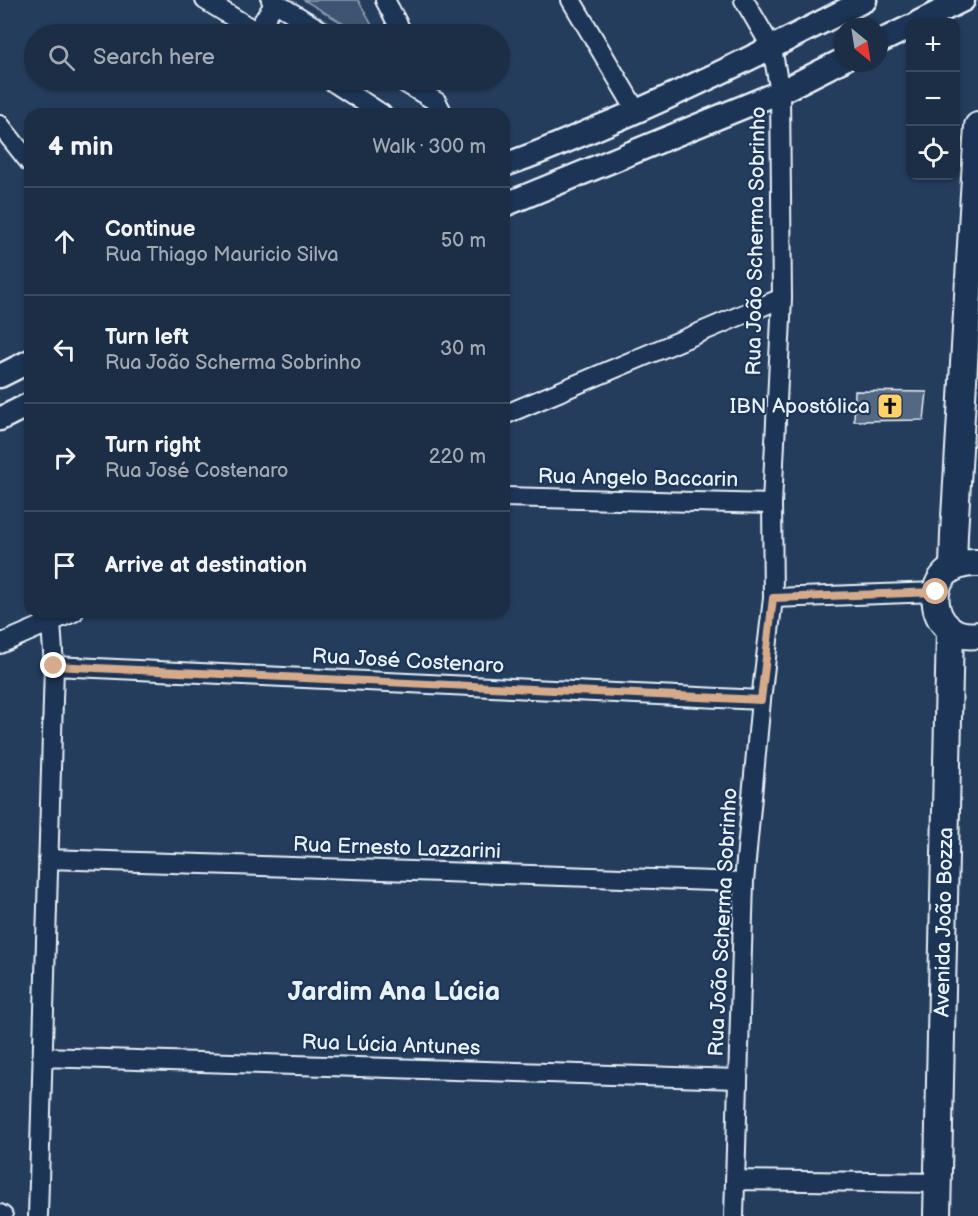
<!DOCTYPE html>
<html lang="en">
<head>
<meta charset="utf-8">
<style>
	:root { --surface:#1c2e46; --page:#293a51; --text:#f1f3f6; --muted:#a0a8b3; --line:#3a4a5f }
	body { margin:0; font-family:"Balsamiq Sans",sans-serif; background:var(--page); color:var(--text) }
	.controls { position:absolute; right:18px; top:18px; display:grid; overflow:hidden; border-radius:12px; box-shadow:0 2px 4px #0004 }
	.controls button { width:54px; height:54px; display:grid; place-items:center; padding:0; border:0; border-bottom:2px solid var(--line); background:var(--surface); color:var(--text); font:30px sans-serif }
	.compass { position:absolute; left:834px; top:18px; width:54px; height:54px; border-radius:50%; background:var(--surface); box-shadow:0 2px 4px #0004; rotate:150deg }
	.stop { position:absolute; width:18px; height:18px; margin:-14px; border:4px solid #d6ab8b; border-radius:50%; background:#fff }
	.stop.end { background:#d6ab8b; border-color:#fff; box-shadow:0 2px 6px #0008 }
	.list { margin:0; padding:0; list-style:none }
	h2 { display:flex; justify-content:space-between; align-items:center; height:78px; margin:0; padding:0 24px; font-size:26px }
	h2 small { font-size:20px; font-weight:400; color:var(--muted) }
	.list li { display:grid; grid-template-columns:39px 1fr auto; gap:18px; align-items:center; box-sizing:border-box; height:108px; padding:0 24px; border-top:2px solid var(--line) }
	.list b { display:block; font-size:22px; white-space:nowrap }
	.list p { margin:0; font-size:20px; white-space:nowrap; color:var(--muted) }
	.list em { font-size:20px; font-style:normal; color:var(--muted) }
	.icon { flex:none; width:33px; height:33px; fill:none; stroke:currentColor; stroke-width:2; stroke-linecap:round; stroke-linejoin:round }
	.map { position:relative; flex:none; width:978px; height:1216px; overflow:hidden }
	.search { position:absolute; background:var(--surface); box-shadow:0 2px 4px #0004; left:24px; top:24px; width:486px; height:66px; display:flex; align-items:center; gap:15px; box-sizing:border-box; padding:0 21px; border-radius:33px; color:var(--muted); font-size:22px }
	.panel { position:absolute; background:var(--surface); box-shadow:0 2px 4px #0004; left:24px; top:108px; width:486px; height:510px; border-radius:18px }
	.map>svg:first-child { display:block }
	.green { fill:#3e5472; stroke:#93a2b5; stroke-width:1.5 }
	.building { fill:#536782; stroke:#e8f1f8; stroke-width:1.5 }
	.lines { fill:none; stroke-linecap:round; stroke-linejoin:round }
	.minor-casing { stroke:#e8f1f8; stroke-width:22 }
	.tertiary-casing { stroke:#e8f1f8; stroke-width:27 }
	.secondary-casing { stroke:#e8f1f8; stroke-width:30 }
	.minor { stroke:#1d3557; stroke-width:18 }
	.tertiary { stroke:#1d3557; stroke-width:22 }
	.secondary { stroke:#1d3557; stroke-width:26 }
	.route { stroke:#d6ab8b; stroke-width:8 }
	.labels { text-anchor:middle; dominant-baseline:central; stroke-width:4.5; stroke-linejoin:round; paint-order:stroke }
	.street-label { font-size:21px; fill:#e8f1f8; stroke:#1d3557 }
	.poi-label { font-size:21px; fill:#e8f1f8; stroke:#1d3557; text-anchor:end }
	.district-label { font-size:27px; font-weight:bold; fill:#e8f1f8; stroke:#1d3557 }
</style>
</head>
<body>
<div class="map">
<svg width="978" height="1216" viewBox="0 0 978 1216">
	<rect width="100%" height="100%" fill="#253d5d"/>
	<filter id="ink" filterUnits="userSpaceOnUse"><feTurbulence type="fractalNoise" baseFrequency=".0167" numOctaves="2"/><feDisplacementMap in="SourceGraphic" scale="12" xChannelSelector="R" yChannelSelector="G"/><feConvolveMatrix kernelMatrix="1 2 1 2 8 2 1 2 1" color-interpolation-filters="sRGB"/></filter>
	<g filter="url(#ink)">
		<path class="green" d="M 304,0 L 358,0 L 374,29 L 357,32 Z"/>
		<path class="building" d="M 855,391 L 927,392 L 924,420 L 854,421 Z"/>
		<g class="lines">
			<g class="minor-casing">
				<path id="minor" d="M 205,0 L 260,34
					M 271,0 L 327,34
					M 385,0 L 403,34
					M 571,0 L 637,112
					M 256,32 L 275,3
					M 330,80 L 382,114
					M 400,80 L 437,102 L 443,114
					M 0,125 L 30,163
					M 504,415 L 782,298
					M 504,497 L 772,504
					M 773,598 L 936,592
					M 0,644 L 74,612
					M 54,666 L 761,700
					M 48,859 L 744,882
					M 42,1057 L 738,1079
					M 735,1180 L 938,1183
					M 0,1214 L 3,1216
					M 38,1216 L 54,666 L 51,623
					M 734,1216 L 744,882 L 761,700 L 773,598 L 772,504 L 782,298 L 780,92 L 772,48 L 744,0"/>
			</g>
			<g class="tertiary-casing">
				<path id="tertiary" d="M 919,22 L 963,0
					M 879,42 L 910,27
					M 504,165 C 536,155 566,141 597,128 C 689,90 777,45 865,0
					M 504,205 L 780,92 L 843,60
					M 0,376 L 30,361
					M 0,419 L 30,404"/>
			</g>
			<g class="secondary-casing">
				<g id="secondary">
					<path d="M 978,563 C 918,560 925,643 978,635"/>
					<path d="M 953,567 L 954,534 L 978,126"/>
					<path id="s1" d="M 937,1216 L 950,629"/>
				</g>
			</g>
			<use href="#minor" class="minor"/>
			<use href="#tertiary" class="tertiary"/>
			<use href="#secondary" class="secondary"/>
		</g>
	</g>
	<g class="lines" filter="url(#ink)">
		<path class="route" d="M 54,666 L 761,700 L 773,598 L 936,592"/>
	</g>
	<defs>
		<g id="church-square" transform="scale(1.35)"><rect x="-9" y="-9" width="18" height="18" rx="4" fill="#ffd166" stroke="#1d3557"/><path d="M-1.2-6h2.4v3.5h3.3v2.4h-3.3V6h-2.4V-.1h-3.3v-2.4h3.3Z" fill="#111"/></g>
	</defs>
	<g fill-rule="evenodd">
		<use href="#church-square" x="890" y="406"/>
	</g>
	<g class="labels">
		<g class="street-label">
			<text transform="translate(756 241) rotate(-89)">Rua João Scherma Sobrinho</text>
			<text transform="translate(638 478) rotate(1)">Rua Angelo Baccarin</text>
			<text transform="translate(408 661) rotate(3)">Rua José Costenaro</text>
			<text transform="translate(397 848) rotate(2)">Rua Ernesto Lazzarini</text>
			<text transform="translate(723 922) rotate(-87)">Rua João Scherma Sobrinho</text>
			<text stroke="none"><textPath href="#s1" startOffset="294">Avenida João Bozza</textPath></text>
			<text transform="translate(391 1045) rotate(2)">Rua Lúcia Antunes</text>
		</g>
		<g class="poi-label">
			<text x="870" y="406">IBN Apostólica</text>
		</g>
		<g class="district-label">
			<text x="394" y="992">Jardim Ana Lúcia</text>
		</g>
	</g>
</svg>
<div class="controls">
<button>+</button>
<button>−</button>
<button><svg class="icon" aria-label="locate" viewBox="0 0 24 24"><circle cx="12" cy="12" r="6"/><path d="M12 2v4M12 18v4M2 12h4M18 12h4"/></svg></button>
</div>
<svg class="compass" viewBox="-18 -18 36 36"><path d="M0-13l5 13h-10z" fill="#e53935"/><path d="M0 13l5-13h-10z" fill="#a0a8b3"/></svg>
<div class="stop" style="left:936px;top:592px"></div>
<div class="stop end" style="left:54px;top:666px"></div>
<div class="search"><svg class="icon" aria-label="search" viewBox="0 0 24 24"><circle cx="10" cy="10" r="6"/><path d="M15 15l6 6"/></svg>Search here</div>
<section class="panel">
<h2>4 min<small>Walk · 300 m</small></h2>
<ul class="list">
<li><svg class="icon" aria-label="ahead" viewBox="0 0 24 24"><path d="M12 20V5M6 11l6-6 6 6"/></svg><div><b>Continue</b><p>Rua Thiago Mauricio Silva</p></div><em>50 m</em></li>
<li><svg class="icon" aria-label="left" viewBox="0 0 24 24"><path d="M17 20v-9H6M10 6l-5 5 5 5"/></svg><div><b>Turn left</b><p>Rua João Scherma Sobrinho</p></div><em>30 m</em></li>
<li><svg class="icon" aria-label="right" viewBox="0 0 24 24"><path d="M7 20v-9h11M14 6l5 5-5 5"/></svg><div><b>Turn right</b><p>Rua José Costenaro</p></div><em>220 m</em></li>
<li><svg class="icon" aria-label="arrive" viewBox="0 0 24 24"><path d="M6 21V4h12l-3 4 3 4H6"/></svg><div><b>Arrive at destination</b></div></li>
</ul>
</section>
</div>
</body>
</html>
